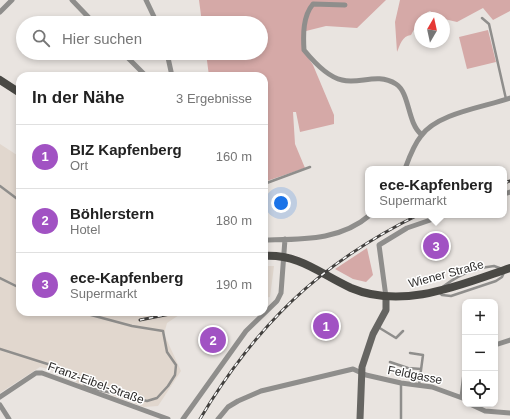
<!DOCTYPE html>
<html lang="de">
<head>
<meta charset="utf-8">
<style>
	:root { --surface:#fff; --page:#f6f6f6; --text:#222; --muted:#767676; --line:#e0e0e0; --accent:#a152c3 }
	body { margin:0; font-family:Helvetica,sans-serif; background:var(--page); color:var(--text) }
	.controls { position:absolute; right:12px; bottom:12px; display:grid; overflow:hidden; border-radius:8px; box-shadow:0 2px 6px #0003 }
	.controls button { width:36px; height:36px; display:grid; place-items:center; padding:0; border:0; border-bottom:1px solid var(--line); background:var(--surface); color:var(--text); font:20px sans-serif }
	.compass { position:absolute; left:414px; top:12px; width:36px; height:36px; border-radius:50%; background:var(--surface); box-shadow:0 2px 6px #0003; rotate:9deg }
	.you { position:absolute; left:281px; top:203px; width:14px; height:14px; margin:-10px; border:3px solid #fff; border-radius:50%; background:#1a73e8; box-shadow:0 0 0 6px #1a73e833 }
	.badge { display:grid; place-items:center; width:26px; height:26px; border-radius:50%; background:var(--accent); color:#fff; font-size:13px; font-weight:700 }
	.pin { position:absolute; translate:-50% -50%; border:2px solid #fff; box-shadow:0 1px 4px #0006 }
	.popup { position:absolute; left:365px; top:166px; width:142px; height:52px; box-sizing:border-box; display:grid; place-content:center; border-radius:8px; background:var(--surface); filter:drop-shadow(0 1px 3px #0005); font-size:13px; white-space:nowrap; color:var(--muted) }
	.popup b { font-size:15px; color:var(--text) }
	.popup::after { content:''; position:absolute; left:50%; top:100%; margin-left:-8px; border:8px solid transparent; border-top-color:var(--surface) }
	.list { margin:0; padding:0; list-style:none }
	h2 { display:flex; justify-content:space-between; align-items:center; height:52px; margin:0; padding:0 16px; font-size:17px }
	h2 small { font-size:13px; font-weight:400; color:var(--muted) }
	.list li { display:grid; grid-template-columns:26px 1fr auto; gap:12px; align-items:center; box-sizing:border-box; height:64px; padding:0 16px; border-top:1px solid var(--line) }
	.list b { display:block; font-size:15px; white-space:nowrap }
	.list p { margin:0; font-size:13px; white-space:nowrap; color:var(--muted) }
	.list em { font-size:13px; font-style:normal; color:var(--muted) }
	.icon { flex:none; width:22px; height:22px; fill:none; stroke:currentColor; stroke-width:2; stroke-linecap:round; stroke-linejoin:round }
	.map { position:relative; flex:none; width:510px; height:419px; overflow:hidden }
	.search { position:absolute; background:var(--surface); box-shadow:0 2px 6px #0003; left:16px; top:16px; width:252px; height:44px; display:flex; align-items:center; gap:10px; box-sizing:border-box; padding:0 14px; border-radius:22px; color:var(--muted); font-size:15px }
	.panel { position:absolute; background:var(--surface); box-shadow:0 2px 6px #0003; left:16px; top:72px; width:252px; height:244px; border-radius:12px }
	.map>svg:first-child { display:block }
	.built { fill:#e1d7ce }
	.green { fill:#d5a9a7 }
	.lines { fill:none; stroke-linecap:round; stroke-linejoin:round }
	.lane { stroke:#8f8e8c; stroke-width:2.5 }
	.street { stroke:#8f8e8c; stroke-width:5 }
	.secondary { stroke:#666562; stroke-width:7 }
	.primary { stroke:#4a4945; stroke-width:8 }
	.rail-casing { stroke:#42403e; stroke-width:3 }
	.rail { stroke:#fff; stroke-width:1.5; stroke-dasharray:4.5; stroke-linecap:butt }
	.labels { text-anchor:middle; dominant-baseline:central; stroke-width:3; stroke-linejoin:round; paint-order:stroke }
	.street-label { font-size:12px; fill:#2c2a29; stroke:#fff }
</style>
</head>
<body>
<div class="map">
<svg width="510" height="419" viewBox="0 0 510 419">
	<rect width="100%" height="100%" fill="#e9e4e0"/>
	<path class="built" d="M 0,144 L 20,157 L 20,312 L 196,312 L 179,315 L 167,323 L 164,334 L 181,371 L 158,406 L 144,407 L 107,393 L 87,389 L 60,372 L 40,367 L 0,393 Z
		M 264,266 L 274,266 L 270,297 L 264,298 Z"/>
	<path class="green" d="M 199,0 L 386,0 L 357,28 L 326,26 L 302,32 L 303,50 L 313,65 L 334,115 L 334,124 L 300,132 L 296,112 L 293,112 L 295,144 L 305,168 L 264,182 L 264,76 L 209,76 L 206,53 L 261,53 L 261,23 L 202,23 Z
		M 400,0 L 510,0 L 510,11 L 493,20 L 483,8 L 457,22 L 440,18 L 430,11 L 422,15 L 411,35 C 402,36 400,45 397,52 L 395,22 Z
		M 488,30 L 496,62 L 467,69 L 459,37 Z
		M 367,248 L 373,275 L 366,282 L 353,279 L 335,269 Z"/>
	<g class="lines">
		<path class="lane" d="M 482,18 L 489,24 L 506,99
			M 264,184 L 310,167
			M 0,186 L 20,201
			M 494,266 L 505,270 L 502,277 L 496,281 L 451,296 L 442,295 L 438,291 C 455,276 471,269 494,266 Z
			M 0,278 L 20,288
			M 378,327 L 396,338 L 403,331
			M 0,349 L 57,367 L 79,377 L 86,387 L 147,401 L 157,398 L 168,386 L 175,375 L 176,365 L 167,352 L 163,331 L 132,326 L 80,312
			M 410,353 L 423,355 L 419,385
			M 390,362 L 408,368 L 421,369
			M 401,384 L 401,419"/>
		<path class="street" d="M 72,0 L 94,23
			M 146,0 L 157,23
			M 345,5 L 313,4 C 303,16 303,34 304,50 C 313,61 327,77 342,80 C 359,85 377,72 396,84 C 410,93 407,122 421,134
			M 0,12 L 12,0
			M 123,53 L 146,76
			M 167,53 L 172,76
			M 405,169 C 409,158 413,146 421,136 C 437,113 485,107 510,98
			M 504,194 L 510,192
			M 264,240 C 302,239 340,241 370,215
			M 386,297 L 379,245 L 407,228 L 445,215
			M 495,345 L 510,340
			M 0,397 L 36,373 L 42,373 L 168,419
			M 462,397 L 465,372
			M 470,404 L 485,411 L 510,413
			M 0,405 L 9,419
			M 183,419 L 246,331 L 277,301 L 281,293 L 285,239
			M 218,419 L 228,407 L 238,401 L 261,391 L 353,369 L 366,375 L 401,383 L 432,387 L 465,399"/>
		<path class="secondary" d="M 360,419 L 362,367 L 373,334 L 386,310 L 386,297"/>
		<path class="primary" d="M 0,80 L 20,93
			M 264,256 C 300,254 320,274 351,288 C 403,310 460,285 510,268"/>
		<g class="rail-casing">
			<path id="rail" d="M 504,183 L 510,181
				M 140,320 L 180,312
				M 200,419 C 256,325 320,263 418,215"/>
		</g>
		<use href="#rail" class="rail"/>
	</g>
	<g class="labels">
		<g class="street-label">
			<text transform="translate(446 274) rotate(-15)">Wiener Straße</text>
			<text transform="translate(415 375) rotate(11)">Feldgasse</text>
			<text transform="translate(96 383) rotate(20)">Franz-Eibel-Straße</text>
		</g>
	</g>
</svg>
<div class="controls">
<button>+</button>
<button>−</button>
<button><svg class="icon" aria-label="locate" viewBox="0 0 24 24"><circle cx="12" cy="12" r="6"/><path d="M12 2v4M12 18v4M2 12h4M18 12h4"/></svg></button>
</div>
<svg class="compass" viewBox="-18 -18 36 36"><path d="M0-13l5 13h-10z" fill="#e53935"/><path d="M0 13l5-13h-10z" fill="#767676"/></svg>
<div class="you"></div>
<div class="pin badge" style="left:326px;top:326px">1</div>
<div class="pin badge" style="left:213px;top:340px">2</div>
<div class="pin badge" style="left:436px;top:246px">3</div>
<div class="popup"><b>ece-Kapfenberg</b>Supermarkt</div>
<div class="search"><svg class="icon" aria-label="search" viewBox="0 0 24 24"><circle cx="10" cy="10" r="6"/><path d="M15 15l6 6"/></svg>Hier suchen</div>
<section class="panel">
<h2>In der Nähe<small>3 Ergebnisse</small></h2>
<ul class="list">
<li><span class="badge">1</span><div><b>BIZ Kapfenberg</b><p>Ort</p></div><em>160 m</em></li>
<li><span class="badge">2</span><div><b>Böhlerstern</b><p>Hotel</p></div><em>180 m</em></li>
<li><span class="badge">3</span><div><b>ece-Kapfenberg</b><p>Supermarkt</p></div><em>190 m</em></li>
</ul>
</section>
</div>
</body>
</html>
